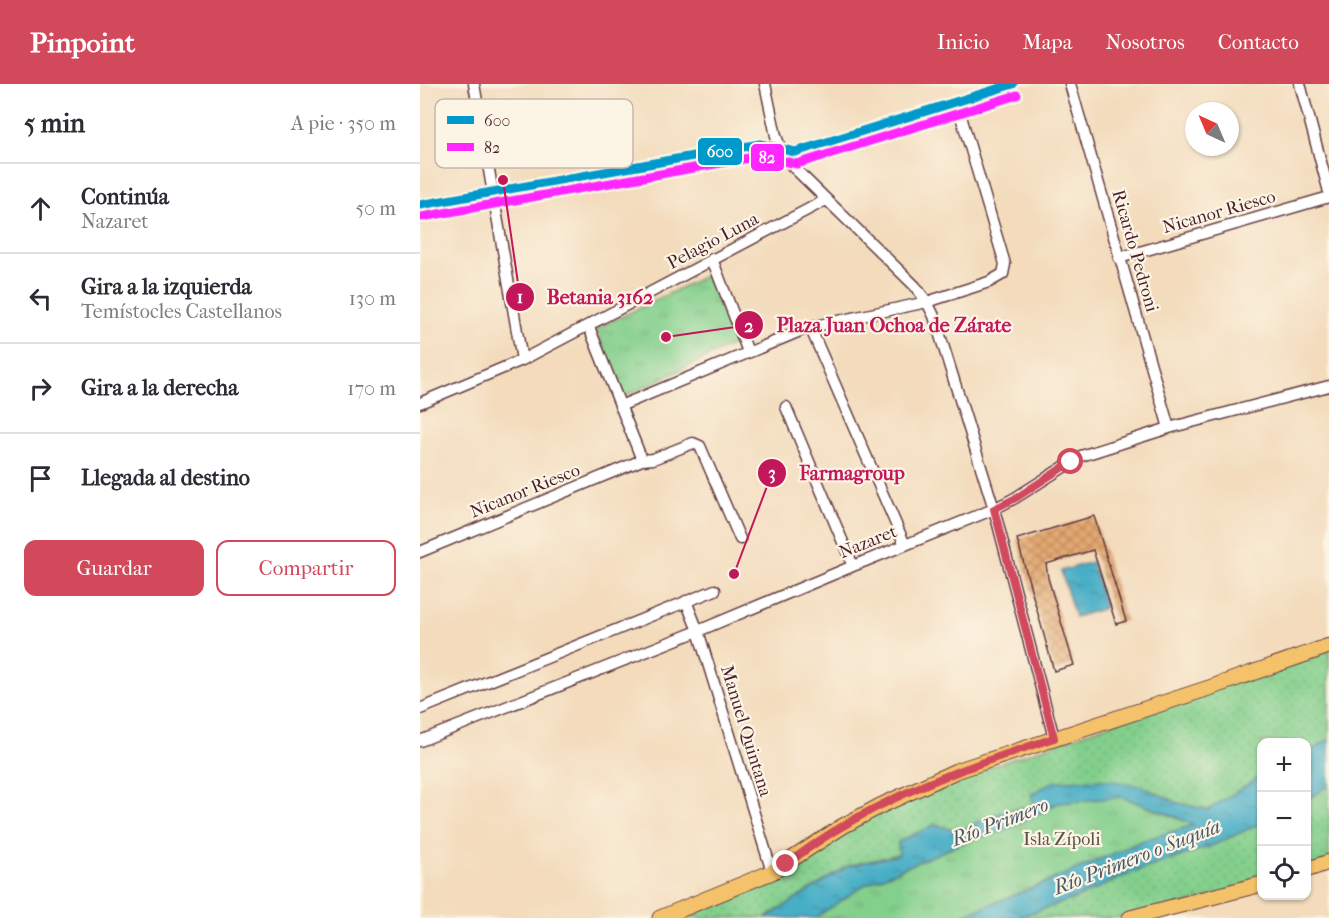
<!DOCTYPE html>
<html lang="es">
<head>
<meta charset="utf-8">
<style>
	:root { --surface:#fff; --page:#f2f2f3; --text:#2b2b33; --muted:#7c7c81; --line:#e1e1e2; --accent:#d1495b }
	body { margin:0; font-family:"IM FELL French Canon",serif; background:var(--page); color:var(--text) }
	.controls { position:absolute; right:18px; bottom:18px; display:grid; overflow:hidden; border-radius:12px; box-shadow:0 2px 4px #0004 }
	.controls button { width:54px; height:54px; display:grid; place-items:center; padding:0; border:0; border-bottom:2px solid var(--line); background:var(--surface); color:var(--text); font:30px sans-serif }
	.compass { position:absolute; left:765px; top:18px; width:54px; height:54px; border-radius:50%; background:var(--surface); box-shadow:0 2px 4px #0004; rotate:316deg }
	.stop { position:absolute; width:18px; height:18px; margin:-14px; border:4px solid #d1495b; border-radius:50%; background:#fff }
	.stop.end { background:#d1495b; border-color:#fff; box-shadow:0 2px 6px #0008 }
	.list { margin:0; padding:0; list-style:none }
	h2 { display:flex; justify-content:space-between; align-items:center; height:78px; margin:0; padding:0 24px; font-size:26px }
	h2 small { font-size:20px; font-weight:400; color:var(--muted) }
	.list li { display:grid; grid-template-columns:39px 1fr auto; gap:18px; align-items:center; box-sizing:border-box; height:90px; padding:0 24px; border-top:2px solid var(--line) }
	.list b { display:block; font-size:22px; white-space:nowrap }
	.list p { margin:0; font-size:20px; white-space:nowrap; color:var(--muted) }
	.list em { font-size:20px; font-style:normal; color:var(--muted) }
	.actions { display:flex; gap:12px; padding:18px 24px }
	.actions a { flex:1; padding:14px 0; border:2px solid var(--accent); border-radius:12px; text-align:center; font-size:21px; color:var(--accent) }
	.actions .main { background:var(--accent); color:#fff }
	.icon { flex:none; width:33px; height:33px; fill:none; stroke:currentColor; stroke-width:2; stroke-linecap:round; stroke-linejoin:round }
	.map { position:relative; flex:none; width:909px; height:834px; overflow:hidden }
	header { display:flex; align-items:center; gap:36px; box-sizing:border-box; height:84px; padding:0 30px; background:var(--accent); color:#fff }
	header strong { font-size:28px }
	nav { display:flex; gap:33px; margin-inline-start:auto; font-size:21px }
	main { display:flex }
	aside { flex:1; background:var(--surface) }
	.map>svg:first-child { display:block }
	.grass { fill:url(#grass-dots); stroke:#66775c; stroke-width:1.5 }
	.park { fill:url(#park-tufts); stroke:#66775c; stroke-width:1.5 }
	.water { fill:url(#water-ripples); stroke:#486678; stroke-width:1.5 }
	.building { fill:url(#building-cross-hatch) }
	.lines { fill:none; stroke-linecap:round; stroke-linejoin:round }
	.minor-casing { stroke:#633b41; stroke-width:13 }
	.primary-casing { stroke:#633b41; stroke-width:17 }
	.minor { stroke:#fff; stroke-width:10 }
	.primary { stroke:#f4c26a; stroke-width:15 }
	.bus-1-casing { stroke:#fcf5e5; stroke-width:14 }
	.bus-2-casing { stroke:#fcf5e5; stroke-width:14 }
	.bus-1 { stroke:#0099cb; stroke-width:9 }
	.bus-2 { stroke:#fe27ff; stroke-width:9 }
	.route { stroke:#d1495b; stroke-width:8 }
	.labels { text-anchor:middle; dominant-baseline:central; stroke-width:4.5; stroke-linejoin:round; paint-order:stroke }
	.street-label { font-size:18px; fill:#4a1f2b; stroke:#fcf5e5 }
	.park-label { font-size:18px; fill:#5b5448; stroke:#fcf5e5 }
	.water-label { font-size:20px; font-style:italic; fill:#495869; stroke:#fcf5e5 }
	.key { fill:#fcf5e5; stroke:#c7b5ad; stroke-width:1.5 }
	.key-label { font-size:16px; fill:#4a1f2b }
	.leader { fill:none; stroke:#c2185b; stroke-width:2 }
	.callout-dot { fill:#c2185b; stroke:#fcf5e5; stroke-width:2 }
	.mark-label { font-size:18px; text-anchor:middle; font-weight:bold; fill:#fff }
	.callout-label { font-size:20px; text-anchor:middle; font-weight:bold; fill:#c2185b; stroke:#fcf5e5; stroke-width:4.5; stroke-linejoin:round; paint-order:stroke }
	.line-badge { stroke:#fcf5e5; stroke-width:2 }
	.badge-label { font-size:16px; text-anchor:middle; font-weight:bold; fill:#fff }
</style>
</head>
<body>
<header>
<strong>Pinpoint</strong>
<nav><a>Inicio</a><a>Mapa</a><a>Nosotros</a><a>Contacto</a></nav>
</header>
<main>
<aside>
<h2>5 min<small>A pie · 350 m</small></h2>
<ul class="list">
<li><svg class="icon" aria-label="ahead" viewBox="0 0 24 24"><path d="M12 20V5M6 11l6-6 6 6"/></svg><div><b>Continúa</b><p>Nazaret</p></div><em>50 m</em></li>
<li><svg class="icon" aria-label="left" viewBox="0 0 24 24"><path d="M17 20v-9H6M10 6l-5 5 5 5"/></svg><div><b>Gira a la izquierda</b><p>Temístocles Castellanos</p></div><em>130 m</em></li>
<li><svg class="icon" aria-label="right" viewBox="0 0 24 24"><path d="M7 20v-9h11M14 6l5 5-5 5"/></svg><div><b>Gira a la derecha</b></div><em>170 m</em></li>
<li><svg class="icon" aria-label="arrive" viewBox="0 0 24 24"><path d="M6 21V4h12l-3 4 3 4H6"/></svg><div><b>Llegada al destino</b></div></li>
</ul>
<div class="actions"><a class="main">Guardar</a><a>Compartir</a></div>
</aside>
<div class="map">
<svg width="909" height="834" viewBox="0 0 909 834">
	<defs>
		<pattern id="grass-dots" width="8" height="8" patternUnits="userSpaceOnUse" patternTransform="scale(1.5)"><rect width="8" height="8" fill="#83cf8c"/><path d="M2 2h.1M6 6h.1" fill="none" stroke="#73b179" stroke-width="1.8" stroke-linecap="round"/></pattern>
		<pattern id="park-tufts" width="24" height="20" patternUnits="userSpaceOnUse" patternTransform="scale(1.5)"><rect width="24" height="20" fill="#83cf8c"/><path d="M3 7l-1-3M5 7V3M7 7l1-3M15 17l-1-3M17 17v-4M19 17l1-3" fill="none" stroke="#73b179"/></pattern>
		<pattern id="water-ripples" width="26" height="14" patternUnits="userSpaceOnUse" patternTransform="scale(1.5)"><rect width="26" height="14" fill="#47aec6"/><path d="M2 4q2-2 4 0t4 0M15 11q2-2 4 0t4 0" fill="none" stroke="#3d8da1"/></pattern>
		<pattern id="building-cross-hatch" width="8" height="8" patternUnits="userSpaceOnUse" patternTransform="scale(1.5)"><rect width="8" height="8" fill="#e4a971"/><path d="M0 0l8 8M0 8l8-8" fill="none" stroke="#bb895d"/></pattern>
	</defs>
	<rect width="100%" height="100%" fill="#fcf5e5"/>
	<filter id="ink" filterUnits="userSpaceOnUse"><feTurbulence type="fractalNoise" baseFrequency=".0167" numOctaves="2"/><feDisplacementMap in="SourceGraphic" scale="12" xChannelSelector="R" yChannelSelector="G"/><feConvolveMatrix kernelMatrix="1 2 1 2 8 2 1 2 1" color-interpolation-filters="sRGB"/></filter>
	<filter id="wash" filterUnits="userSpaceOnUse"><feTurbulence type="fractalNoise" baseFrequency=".008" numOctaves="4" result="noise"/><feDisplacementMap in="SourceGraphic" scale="24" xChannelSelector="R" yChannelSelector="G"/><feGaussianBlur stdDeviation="1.35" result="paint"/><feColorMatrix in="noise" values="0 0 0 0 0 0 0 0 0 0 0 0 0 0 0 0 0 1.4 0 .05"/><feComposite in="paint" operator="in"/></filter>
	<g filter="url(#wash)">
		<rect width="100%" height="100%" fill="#f3dbbc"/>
		<path class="grass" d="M 909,562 L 909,655 L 887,670 L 886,658 L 842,658 L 841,692 L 788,726 L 758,719 L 723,703 L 595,725 L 566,734 L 547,744 L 532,747 L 516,740 L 478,758 L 479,770 L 428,782 L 346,834 L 240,834 L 338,794 L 460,722 Z
			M 909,701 L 909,778 L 887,786 L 887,716 Z
			M 841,739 L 841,800 L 710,834 L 596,834 L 656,814 L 714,788 L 791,762 Z"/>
		<path class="park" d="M 287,191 L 315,260 L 203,313 L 176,245 Z
			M 702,713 L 775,741 L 724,756 L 627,798 L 536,834 L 395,834 L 446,800 L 552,755 L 581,748 L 638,719 Z"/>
		<path class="water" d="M 672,478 L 685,524 L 655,533 L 641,487 Z
			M 909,655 L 909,701 L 887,716 L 887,670 Z
			M 841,692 L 841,739 L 791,762 L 714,788 L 656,814 L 596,834 L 536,834 L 627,798 L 724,756 L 774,741 L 759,734 L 702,713 L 638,719 L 581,748 L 552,755 L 446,800 L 395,834 L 346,834 L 428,782 L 479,771 L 478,758 L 516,740 C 543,752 543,744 566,734 C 581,727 598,725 614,722 L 611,710 L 635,697 L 689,696 L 723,703 L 758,719 L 788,726 Z"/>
		<g id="blocks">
			<path class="building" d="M 674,432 L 706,537 L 696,540 L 673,466 L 626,480 L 628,494 L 654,581 L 634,587 L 597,455 Z"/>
		</g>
	</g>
	<g filter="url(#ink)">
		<use href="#blocks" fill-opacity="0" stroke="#633b41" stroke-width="1.5"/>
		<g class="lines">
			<g class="minor-casing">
				<path id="minor" d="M 54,0 L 102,276
					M 345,0 L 356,52 L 364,74 L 495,202 L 507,218 L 514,232 L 574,425 L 634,654
					M 650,0 L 749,344
					M 880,0 L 909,108
					M 0,121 L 340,60 L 375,68 L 537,19 L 593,0
					M 699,174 L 909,113
					M 292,175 L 328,268
					M 169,243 L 222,376
					M 390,243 L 485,461
					M 0,319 L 102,276 L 406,116
					M 200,322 L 390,243 L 507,218 L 569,198 L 583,190 L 585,180 L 537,19
					M 366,323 L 433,482
					M 0,468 L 222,376 L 233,375 L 273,359 L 280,362 L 320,455
					M 266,517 L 278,547 L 352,788
					M 0,625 L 295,506
					M 0,657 L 278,547 L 433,482 L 574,425 L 595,414 L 661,372 L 749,344 L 909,302"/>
			</g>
			<g class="primary-casing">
				<path id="primary" d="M 886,786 L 909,778
					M 240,834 L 352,788 L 423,742 L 460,722 L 536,687 L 789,604 L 909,562
					M 710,834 L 842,800"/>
			</g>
			<use href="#minor" class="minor"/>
			<use href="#primary" class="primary"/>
			<g class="bus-1-casing">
				<path id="bus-1" d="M 0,121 L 340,60 L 375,68 L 593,0"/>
			</g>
			<g class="bus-2-casing">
				<path id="bus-2" d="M 2,133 L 340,72 L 377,80 L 597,11"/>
			</g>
			<use href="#bus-1" class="bus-1"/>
			<use href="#bus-2" class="bus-2"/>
		</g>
	</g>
	<g class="lines" filter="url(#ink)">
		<path class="route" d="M 366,780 C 385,767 403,753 423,742 C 489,702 562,678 634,654 L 574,425 L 596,414 L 651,378"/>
	</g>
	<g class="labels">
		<g class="street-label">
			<text transform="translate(799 128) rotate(-16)">Nicanor Riesco</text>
			<text transform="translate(293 157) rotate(-28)">Pelagio Luna</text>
			<text transform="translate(715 167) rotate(74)">Ricardo Pedroni</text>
			<text transform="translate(105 407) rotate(-22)">Nicanor Riesco</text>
			<text transform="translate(448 458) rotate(-22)">Nazaret</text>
			<text transform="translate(326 647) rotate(73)">Manuel Quintana</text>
		</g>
		<g class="park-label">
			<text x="642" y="755">Isla Zípoli</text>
		</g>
		<g class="water-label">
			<text transform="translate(580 738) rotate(-21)">Río Primero</text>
			<text transform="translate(717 773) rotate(-21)">Río Primero o Suquía</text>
		</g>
	</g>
	<rect x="15" y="15" width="198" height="69" rx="9" class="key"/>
	<rect x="27" y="32" width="27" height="8" fill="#0099cb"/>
	<rect x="27" y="59" width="27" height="8" fill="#fe27ff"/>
	<g class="key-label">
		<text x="64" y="42">600</text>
		<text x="64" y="69">82</text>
	</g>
	<path class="leader" d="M83 96L100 213M246 253L329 241M314 490L352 389"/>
	<g class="callout-dot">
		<circle cx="83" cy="96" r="6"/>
		<circle cx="246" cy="253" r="6"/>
		<circle cx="314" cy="490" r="6"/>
		<circle cx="100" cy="213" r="15"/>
		<circle cx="329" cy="241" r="15"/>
		<circle cx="352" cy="389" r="15"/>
	</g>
	<g class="mark-label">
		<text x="100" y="219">1</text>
		<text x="329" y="248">2</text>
		<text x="352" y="395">3</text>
	</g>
	<g class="callout-label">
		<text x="180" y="220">Betania 3162</text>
		<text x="474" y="248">Plaza Juan Ochoa de Zárate</text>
		<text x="432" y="396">Farmagroup</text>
	</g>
	<g class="line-badge">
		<rect x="277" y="53" width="46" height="29" rx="6" fill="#0099cb"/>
		<rect x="330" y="59" width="35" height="29" rx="6" fill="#fe27ff"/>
	</g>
	<g class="badge-label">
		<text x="300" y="73">600</text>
		<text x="347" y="79">82</text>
	</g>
</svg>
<div class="controls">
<button>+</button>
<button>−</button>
<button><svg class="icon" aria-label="locate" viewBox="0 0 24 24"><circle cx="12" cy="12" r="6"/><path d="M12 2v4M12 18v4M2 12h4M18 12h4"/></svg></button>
</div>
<svg class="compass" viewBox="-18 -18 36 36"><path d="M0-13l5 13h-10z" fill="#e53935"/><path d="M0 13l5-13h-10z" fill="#7c7c81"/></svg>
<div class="stop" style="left:651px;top:378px"></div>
<div class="stop end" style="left:366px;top:780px"></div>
</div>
</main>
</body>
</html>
